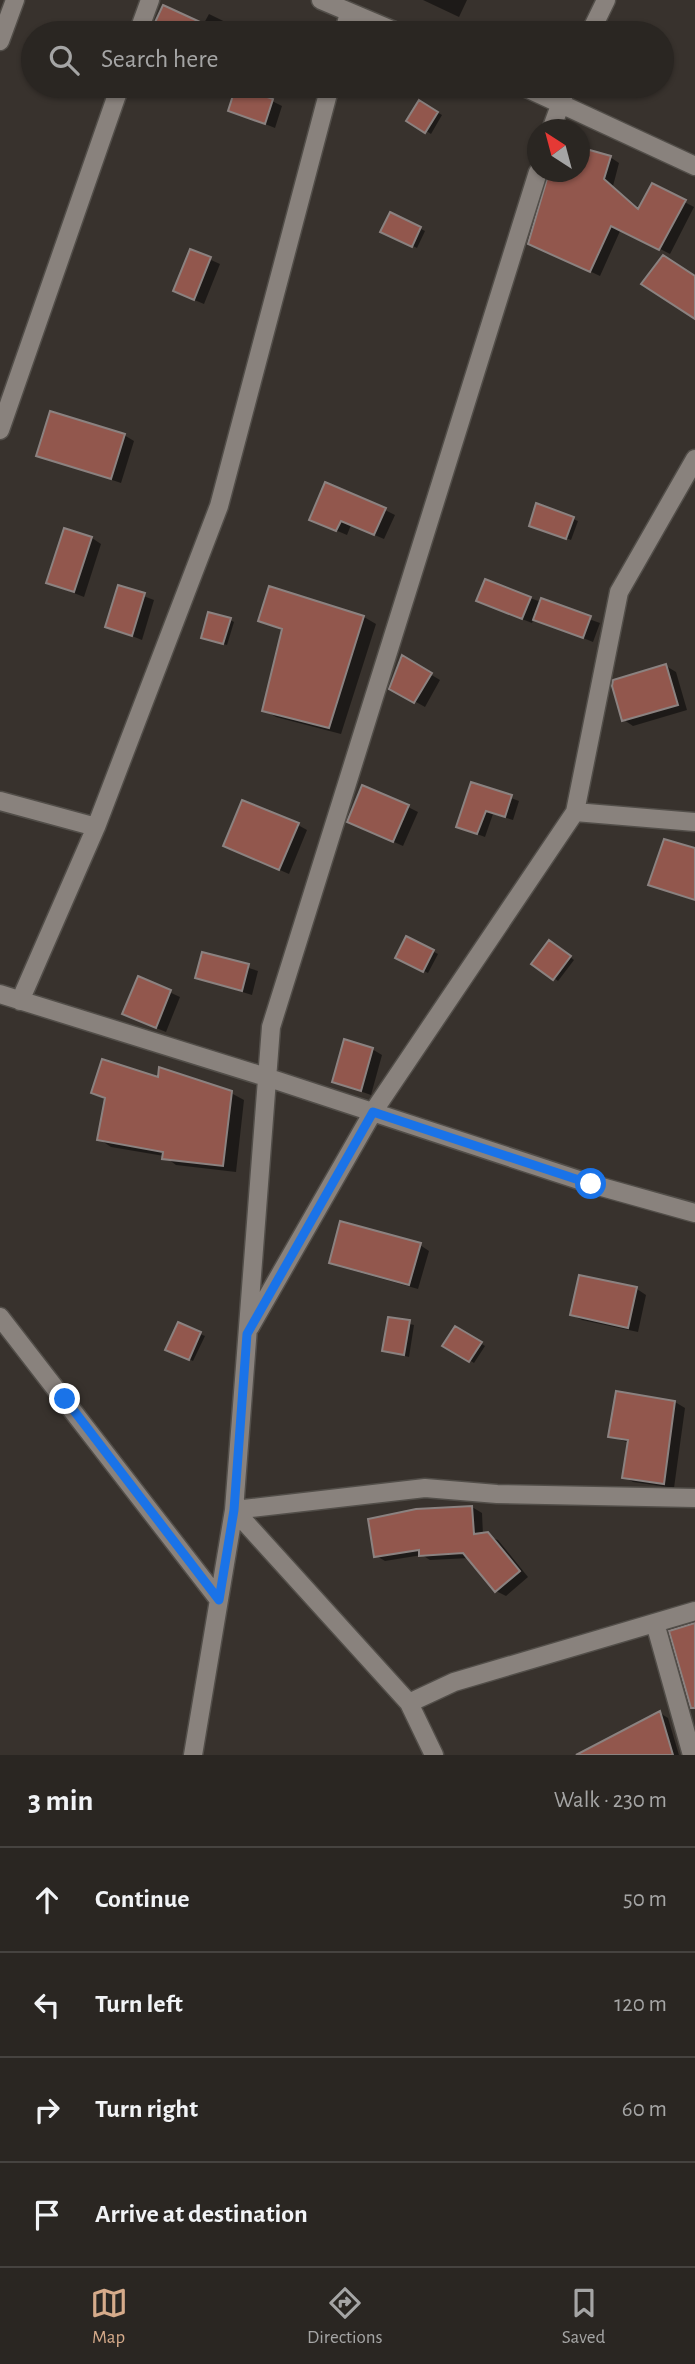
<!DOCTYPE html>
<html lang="en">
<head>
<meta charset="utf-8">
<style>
	:root { --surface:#2a2622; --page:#322e2a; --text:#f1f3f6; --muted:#a5a5a5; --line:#464340; --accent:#d6ab8b }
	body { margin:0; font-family:"Alegreya Sans",sans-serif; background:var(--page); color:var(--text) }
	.compass { position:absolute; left:527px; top:119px; width:63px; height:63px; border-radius:50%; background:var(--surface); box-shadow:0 2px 5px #0004; rotate:324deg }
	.stop { position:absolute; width:21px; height:21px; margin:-16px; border:5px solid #1a73e8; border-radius:50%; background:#fff }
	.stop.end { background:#1a73e8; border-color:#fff; box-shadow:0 2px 7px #0008 }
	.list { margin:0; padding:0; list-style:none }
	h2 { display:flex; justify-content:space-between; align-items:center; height:91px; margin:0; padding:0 28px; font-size:30px }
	h2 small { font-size:23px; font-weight:400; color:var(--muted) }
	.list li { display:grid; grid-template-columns:46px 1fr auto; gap:21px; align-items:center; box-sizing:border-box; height:105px; padding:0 28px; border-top:2px solid var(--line) }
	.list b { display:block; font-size:26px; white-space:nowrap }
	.list em { font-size:23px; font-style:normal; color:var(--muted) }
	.icon { flex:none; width:38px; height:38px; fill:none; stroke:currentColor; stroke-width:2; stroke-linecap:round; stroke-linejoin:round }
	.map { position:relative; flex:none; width:695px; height:1755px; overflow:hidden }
	.search { position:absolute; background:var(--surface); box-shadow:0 2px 5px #0004; left:21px; right:21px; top:21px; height:77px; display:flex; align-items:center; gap:18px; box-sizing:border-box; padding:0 24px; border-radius:38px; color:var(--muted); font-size:26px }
	.sheet { height:511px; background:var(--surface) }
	nav { display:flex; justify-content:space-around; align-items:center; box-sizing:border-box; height:98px; border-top:2px solid var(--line); background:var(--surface); font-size:19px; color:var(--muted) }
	nav a { display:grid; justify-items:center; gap:4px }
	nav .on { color:var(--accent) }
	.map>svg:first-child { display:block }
	.shadow { fill:#0007 }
	.building { fill:#92574d; stroke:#8b8280; stroke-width:2 }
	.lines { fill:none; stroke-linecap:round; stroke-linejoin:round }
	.street-casing { stroke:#524e49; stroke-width:21 }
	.street { stroke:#89827d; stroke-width:18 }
	.route { stroke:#1a73e8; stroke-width:9 }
</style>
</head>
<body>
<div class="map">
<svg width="695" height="1755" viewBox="0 0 695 1755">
	<rect width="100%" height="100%" fill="#38322d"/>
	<path class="shadow" d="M 423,0 L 467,0 L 459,17 Z
		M 209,14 L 248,33 L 153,31 L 203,25 Z
		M 272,101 L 282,106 L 275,128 L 230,110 Z
		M 419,102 L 442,115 L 431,134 L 409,120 Z
		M 610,157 L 619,163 L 613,186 L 640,209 L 652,185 L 694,207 L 670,254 L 621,229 L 600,276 L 530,243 L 550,172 L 580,172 Z
		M 390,214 L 425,231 L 417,248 L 382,231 Z
		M 191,251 L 220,264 L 204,304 L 185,296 Z
		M 124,435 L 134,441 L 121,483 L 38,455 Z
		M 385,510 L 395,515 L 384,539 L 351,525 L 347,535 L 321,524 Z
		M 573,519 L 578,521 L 571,540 L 535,527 Z
		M 92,538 L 101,544 L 84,597 L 48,583 Z
		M 119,587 L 154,600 L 142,640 L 107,626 Z
		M 270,588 L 364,617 L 376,624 L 341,734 L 276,717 L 264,710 L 283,631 L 260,621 Z
		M 530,598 L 600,623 L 593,642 L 534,618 L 532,623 L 487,605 Z
		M 230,620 L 234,622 L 227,645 L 207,639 Z
		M 403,658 L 440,680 L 425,707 L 391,688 Z
		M 666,666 L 676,672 L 687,710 L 633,726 L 624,720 Z
		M 472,784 L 519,801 L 513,820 L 493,814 L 485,837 L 466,830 Z
		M 408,807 L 418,812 L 403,846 L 349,822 Z
		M 298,825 L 307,830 L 289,874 L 225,846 Z
		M 695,850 L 695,901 L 651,885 Z
		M 406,938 L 438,954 L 428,973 L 397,957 Z
		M 553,944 L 574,960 L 558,981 L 554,978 Z
		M 204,954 L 258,971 L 252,995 L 197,978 Z
		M 139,978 L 180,997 L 166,1032 L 134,1019 Z
		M 372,1049 L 382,1055 L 371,1095 L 334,1082 Z
		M 160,1079 L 231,1093 L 244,1100 L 236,1172 L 176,1165 L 164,1156 L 111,1147 L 99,1139 L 106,1100 L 93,1093 Z
		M 420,1245 L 429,1251 L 418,1289 L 340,1267 L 331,1262 Z
		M 580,1277 L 637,1289 L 646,1295 L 638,1332 L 582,1320 L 572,1315 Z
		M 389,1319 L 414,1325 L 409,1357 L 383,1350 Z
		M 456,1328 L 485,1346 L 474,1363 L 445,1345 Z
		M 200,1334 L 205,1336 L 193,1361 L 172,1352 Z
		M 617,1393 L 675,1402 L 685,1408 L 674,1488 L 633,1482 L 624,1477 L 629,1443 L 610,1436 Z
		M 472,1507 L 482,1513 L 483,1535 L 498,1540 L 528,1577 L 506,1596 L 496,1591 L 470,1558 L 430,1560 L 422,1555 L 385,1561 L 375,1555 Z
		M 660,1713 L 668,1718 L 679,1755 L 590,1755 Z"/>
	<path class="building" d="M 163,5 L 224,33 L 150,33 Z
		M 236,86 L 273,99 L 265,124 L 228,111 Z
		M 419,100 L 438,112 L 425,133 L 406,121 Z
		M 579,147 L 611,156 L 604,179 L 638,209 L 652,183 L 686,200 L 659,250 L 611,226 L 590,272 L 528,244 L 549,172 L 579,172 Z
		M 390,212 L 421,227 L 412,247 L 380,232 Z
		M 190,249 L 211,257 L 194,300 L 173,291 Z
		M 663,255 L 695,276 L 695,319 L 641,284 Z
		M 50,411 L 125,434 L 111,479 L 36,456 Z
		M 325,482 L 386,508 L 374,535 L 341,521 L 336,531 L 309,520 Z
		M 536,503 L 574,517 L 566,539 L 529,526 Z
		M 64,528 L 92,537 L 74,592 L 46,583 Z
		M 485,579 L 531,597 L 522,619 L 476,601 Z
		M 118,585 L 145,593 L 132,636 L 105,627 Z
		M 269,586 L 364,616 L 329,728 L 262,711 L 282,629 L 258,621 Z
		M 541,598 L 591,616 L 583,638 L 533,620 Z
		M 208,612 L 231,618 L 223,644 L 201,638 Z
		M 402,655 L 432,673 L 414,703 L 389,689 Z
		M 666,664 L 678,705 L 622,721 L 612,686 L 613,680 Z
		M 471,782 L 512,795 L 505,817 L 486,811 L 477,834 L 456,827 Z
		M 362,785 L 409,805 L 393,842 L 347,822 Z
		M 242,800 L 299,823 L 279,870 L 223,846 Z
		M 664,839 L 695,848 L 695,900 L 648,885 Z
		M 406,936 L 434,950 L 423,972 L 395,958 Z
		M 549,940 L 571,956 L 553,980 L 531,964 Z
		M 202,952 L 249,964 L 242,991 L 195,978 Z
		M 138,976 L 171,990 L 156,1028 L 122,1014 Z
		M 344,1039 L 373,1048 L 361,1091 L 332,1082 Z
		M 102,1059 L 158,1077 L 159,1067 L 232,1091 L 223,1166 L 162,1159 L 163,1152 L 97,1140 L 105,1098 L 91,1093 Z
		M 340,1221 L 421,1243 L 409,1285 L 329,1263 Z
		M 579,1275 L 637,1287 L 628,1328 L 570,1315 Z
		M 388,1317 L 410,1320 L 404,1355 L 382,1351 Z
		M 178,1322 L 201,1332 L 189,1360 L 165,1350 Z
		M 455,1326 L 482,1342 L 469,1362 L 442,1346 Z
		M 616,1391 L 675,1401 L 664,1484 L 622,1478 L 628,1440 L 608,1437 Z
		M 472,1506 L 474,1534 L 488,1532 L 520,1571 L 495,1592 L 463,1553 L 419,1556 L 419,1550 L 374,1557 L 368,1519 L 416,1509 Z
		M 695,1623 L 695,1708 L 691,1708 L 669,1631 Z
		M 660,1711 L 673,1755 L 576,1755 Z"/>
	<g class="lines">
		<g class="street-casing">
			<path id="street" d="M 321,0 L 399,33
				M 138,33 L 150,0
				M 344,33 L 349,12
				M 590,33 L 606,0
				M 0,41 L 15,0
				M 522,86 L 695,166
				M 551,130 L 567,86
				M 0,430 L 120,86
				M 695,459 L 619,592 L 575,812 L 695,822
				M 0,801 L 96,827
				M 0,994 L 266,1077 L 591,1184 L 695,1213
				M 20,1001 L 96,827 L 219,506 L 330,86
				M 0,1317 L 219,1600
				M 250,1327 L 373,1112 L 575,812
				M 234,1510 L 425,1488 L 497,1494 L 695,1498
				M 234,1510 L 409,1703 L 434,1755
				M 655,1623 L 692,1755
				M 409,1703 L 454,1682 L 695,1611
				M 193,1755 L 234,1510 L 271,1027 L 538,172"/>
		</g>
		<use href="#street" class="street"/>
	</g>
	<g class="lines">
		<path class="route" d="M 65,1399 L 219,1600 L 234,1510 L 247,1334 L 373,1112 L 591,1184"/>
	</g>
</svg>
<svg class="compass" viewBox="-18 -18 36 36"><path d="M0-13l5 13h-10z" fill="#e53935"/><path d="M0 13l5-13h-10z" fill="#a5a5a5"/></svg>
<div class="stop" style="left:591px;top:1184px"></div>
<div class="stop end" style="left:65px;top:1399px"></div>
<div class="search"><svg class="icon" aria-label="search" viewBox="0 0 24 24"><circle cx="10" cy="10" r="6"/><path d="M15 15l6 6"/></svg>Search here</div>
</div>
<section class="sheet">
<h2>3 min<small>Walk · 230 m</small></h2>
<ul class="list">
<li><svg class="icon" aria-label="ahead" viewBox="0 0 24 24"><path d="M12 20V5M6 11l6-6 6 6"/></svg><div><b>Continue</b></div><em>50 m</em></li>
<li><svg class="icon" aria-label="left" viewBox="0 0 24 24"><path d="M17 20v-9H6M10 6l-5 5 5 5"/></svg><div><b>Turn left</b></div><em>120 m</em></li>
<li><svg class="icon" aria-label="right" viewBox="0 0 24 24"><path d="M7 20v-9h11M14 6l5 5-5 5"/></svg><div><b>Turn right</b></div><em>60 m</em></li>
<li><svg class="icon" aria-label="arrive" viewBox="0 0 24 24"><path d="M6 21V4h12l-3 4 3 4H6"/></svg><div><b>Arrive at destination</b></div></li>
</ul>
</section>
<nav>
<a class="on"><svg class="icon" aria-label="map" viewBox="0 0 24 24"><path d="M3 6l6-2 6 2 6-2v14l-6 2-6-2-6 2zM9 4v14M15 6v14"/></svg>Map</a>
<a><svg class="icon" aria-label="directions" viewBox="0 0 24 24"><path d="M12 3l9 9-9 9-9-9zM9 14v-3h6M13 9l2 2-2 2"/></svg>Directions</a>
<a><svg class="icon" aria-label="saved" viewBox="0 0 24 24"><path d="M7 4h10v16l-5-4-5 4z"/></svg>Saved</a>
</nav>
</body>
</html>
